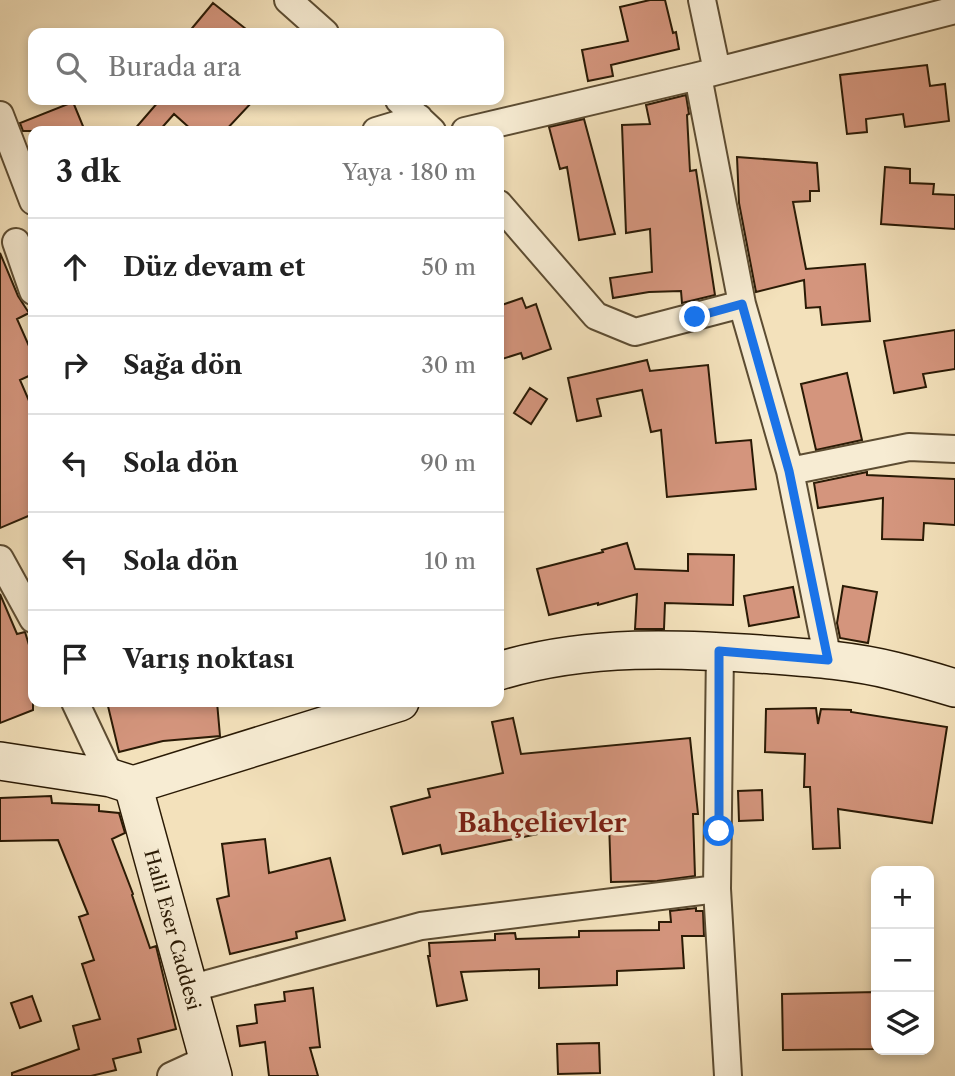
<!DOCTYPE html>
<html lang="tr">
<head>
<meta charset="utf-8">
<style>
	:root { --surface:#fff; --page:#f6f6f6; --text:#222; --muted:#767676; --line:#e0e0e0 }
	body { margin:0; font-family:"Libre Caslon Text",serif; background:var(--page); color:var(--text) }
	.controls { position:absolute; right:21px; bottom:21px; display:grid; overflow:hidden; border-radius:14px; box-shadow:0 4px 10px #0003 }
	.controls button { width:63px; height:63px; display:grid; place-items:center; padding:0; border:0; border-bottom:2px solid var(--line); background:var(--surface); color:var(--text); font:35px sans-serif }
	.stop { position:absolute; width:21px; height:21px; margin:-16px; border:5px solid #1a73e8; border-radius:50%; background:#fff }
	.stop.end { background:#1a73e8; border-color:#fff; box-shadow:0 2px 7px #0008 }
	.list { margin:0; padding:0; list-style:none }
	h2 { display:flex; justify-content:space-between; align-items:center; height:91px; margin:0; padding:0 28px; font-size:30px }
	h2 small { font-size:23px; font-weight:400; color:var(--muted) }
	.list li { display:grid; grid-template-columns:46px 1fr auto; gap:21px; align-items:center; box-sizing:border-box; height:98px; padding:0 28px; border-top:2px solid var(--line) }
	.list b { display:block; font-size:26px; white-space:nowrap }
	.list em { font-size:23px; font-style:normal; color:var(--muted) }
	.icon { flex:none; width:38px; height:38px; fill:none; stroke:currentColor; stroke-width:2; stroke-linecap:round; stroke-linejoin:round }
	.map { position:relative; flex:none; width:955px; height:1076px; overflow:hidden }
	.search { position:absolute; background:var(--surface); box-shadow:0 4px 10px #0003; left:28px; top:28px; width:476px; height:77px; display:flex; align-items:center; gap:18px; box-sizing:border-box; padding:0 24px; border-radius:14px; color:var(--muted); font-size:26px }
	.panel { position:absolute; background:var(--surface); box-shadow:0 4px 10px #0003; left:28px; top:126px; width:476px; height:581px; border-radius:14px }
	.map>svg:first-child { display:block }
	.building { fill:#d4957d; stroke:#2a1a05; stroke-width:2 }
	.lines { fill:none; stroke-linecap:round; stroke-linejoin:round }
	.street-casing { stroke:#5c4c32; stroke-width:30 }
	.secondary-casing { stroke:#2a1a05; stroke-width:40 }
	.street { stroke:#f7ecd3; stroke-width:26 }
	.secondary { stroke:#f7ecd3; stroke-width:37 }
	.route { stroke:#1a73e8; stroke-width:9 }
	.labels { text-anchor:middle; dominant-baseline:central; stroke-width:7; stroke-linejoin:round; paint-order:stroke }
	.street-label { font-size:19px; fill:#2a1a05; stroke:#f7ecd3 }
	.district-label { font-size:26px; font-weight:bold; fill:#7a1f14; stroke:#f7ecd3 }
</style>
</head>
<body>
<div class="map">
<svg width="955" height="1076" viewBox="0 0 955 1076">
	<rect width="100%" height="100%" fill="#f3e1bb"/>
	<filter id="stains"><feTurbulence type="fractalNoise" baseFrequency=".00286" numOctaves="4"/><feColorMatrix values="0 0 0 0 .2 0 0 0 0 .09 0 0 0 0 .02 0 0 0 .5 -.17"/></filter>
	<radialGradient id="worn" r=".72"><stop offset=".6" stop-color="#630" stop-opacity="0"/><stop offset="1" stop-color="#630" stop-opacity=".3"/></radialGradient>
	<path class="building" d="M 650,0 L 665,0 L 673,33 L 676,32 L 679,49 L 611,65 L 613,76 L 588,81 L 582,50 L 628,41 L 620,7 Z
		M 213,3 L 251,33 L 188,33 Z
		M 927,65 L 930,86 L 945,84 L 949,121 L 905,127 L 903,114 L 866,119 L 867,132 L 847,134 L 840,75 Z
		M 686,95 L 689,114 L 687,115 L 690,171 L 696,170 L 715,295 L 682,303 L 681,291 L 649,292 L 613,298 L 610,278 L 652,272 L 650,229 L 626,233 L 622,125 L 650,124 L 646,105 Z
		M 157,100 L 254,100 L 225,131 L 193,131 L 174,114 L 159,131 L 133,131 L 159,101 Z
		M 73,102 L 85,131 L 23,131 L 20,123 Z
		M 584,119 L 615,234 L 579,240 L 567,167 L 560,169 L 549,127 Z
		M 737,157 L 817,163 L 819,191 L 810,191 L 810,201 L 793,202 L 806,269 L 865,264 L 870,321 L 822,325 L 820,307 L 806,308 L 804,280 L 756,292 L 739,203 Z
		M 885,167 L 910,169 L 910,183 L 934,184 L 933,194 L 955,195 L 955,229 L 881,224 Z
		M 0,253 L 18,296 L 29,313 L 17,319 L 33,355 L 33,374 L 20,380 L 33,410 L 33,514 L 0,528 Z
		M 522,298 L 526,308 L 536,304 L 551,349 L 523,359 L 521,353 L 499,360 L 499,306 Z
		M 955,330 L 955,369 L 923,374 L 926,387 L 894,393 L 884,341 Z
		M 647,360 L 650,371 L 708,365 L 716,443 L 751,440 L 756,489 L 667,497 L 661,430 L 651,432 L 642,390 L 597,399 L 601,416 L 577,421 L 568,378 Z
		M 847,373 L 862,440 L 816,450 L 801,384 Z
		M 530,388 L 547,399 L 531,424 L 514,413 Z
		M 867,472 L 867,475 L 955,479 L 955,525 L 924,523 L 923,540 L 882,539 L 883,498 L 818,508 L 814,483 Z
		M 627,543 L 635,569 L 688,571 L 688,554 L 734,555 L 733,605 L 665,603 L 664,629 L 635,629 L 637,594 L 598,605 L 598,603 L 549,615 L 537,569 L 603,552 L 602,550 Z
		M 843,586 L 877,592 L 868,643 L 840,638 L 837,623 Z
		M 793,587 L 799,617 L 749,626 L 744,596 Z
		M 0,594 L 17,634 L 25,632 L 33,658 L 33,710 L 0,723 Z
		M 107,702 L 217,702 L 220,736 L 163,741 L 119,752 Z
		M 816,708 L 818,724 L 821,709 L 851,710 L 851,712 L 947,727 L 932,823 L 838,809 L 840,848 L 813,849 L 810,787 L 804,787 L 805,754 L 765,752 L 766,709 Z
		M 513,718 L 521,754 L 690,738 L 698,814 L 693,814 L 695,876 L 657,881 L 611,882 L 609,822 L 537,829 L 538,834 L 442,854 L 440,845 L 403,854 L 391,807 L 430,797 L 428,789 L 503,773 L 492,722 Z
		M 762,790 L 763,820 L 739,821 L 738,791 Z
		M 51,796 L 52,803 L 99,805 L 99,811 L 119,813 L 125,833 L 112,839 L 133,894 L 132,895 L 150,948 L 156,946 L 176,1029 L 138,1039 L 141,1052 L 113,1059 L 116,1070 L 91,1076 L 12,1076 L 12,1073 L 79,1049 L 73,1026 L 100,1019 L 82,964 L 94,960 L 79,917 L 88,914 L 58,840 L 0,841 L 0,798 Z
		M 265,839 L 269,873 L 330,858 L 345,920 L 296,932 L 297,938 L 230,954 L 217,899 L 229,896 L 222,844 Z
		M 696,908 L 696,911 L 703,911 L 704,936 L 682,936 L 684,968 L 617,971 L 617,985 L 539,988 L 539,969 L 461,972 L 467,1000 L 437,1006 L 428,956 L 430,956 L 429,943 L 495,940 L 495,934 L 515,933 L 516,939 L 579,937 L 579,931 L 659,930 L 659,922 L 671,922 L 670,911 Z
		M 313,988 L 320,1047 L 310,1048 L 318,1076 L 269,1076 L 265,1042 L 240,1046 L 237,1026 L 257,1023 L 255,1005 L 285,1001 L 284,992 Z
		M 876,992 L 876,1049 L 783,1050 L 782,994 Z
		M 32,996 L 41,1021 L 20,1028 L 11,1003 Z
		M 599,1043 L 600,1073 L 558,1074 L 557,1044 Z"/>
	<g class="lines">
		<g class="street-casing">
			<path id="street" d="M 288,0 L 325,33
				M 702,0 L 717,71
				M 698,76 L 742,304
				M 399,100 L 432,131
				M 0,115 L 33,201
				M 376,131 L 419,118
				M 465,131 L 698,76 L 955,10
				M 499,204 L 596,316 L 635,332 L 742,304 L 790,471 L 828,660
				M 16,242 L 33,291
				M 790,471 L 909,447 L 955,449
				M 0,559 L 33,619
				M 720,651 L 717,889 L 728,1076
				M 75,702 L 111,778
				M 189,989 L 421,926 L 717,889
				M 171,1076 L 208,1059"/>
		</g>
		<g class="secondary-casing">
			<g id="secondary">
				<path d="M 499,671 C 587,644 681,648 773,655 C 813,658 854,661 894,671 C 914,676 935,682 955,688"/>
				<path d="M 0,761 L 111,778 L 133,785 L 400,702"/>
				<path id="s1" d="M 133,785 L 213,1076"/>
			</g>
		</g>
		<use href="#street" class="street"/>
		<use href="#secondary" class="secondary"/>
	</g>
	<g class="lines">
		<path class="route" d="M 695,317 L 742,304 L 789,471 L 828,660 L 719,651 L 719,831"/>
	</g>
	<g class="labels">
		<g class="street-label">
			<text stroke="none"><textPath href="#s1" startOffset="150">Halil Eser Caddesi</textPath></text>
		</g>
		<g class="district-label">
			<text x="542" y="823">Bahçelievler</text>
		</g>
	</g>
	<rect width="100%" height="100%" filter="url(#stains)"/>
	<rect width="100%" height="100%" fill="url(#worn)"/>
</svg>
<div class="controls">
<button>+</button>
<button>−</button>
<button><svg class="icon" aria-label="layers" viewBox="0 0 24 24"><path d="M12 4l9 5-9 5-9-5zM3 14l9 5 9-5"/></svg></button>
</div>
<div class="stop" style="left:719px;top:831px"></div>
<div class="stop end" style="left:695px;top:317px"></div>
<div class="search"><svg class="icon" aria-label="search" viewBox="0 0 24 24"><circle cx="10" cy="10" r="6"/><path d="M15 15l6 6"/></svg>Burada ara</div>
<section class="panel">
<h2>3 dk<small>Yaya · 180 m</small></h2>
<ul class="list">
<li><svg class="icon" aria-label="ahead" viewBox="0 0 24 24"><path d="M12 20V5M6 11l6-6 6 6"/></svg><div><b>Düz devam et</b></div><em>50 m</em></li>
<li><svg class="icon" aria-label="right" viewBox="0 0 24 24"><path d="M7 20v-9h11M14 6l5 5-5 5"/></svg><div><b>Sağa dön</b></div><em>30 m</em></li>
<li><svg class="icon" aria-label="left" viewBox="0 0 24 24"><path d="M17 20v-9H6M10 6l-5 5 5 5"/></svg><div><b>Sola dön</b></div><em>90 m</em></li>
<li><svg class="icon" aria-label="left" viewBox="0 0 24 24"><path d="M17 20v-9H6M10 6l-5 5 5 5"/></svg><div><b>Sola dön</b></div><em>10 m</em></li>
<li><svg class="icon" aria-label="arrive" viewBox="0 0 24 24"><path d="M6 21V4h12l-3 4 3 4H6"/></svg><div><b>Varış noktası</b></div></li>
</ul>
</section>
</div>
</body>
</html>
